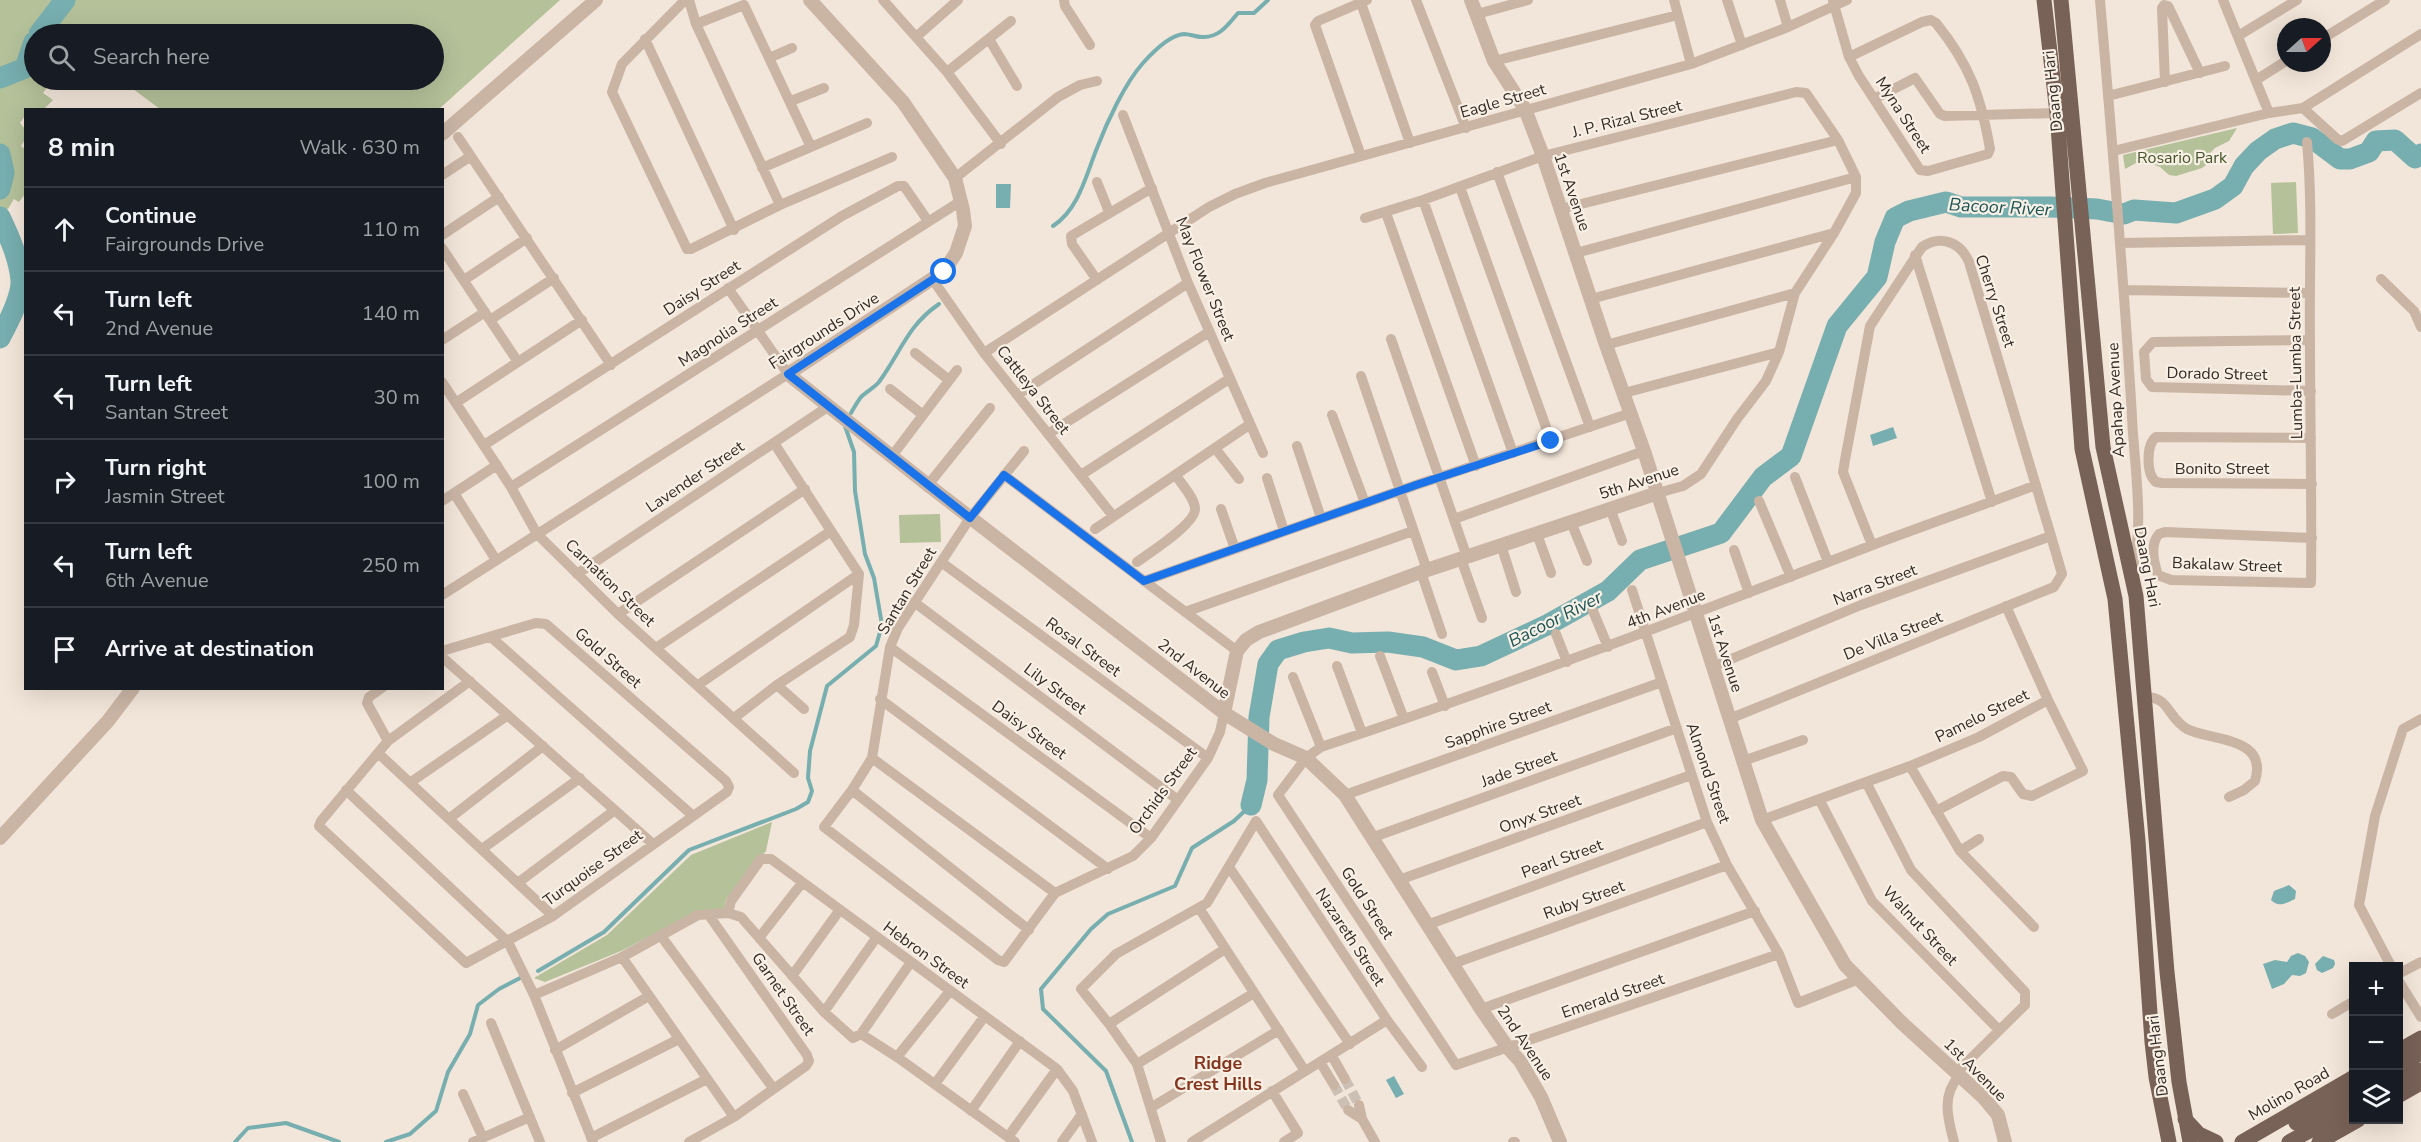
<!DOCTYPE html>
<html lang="en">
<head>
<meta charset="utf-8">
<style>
	:root { --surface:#171b24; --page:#242831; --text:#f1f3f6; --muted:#9ea1a6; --line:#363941 }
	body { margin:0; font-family:"Nunito Sans",sans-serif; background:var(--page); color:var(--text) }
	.controls { position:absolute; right:18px; bottom:18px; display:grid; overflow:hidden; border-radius:0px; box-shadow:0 6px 24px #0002 }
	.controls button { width:54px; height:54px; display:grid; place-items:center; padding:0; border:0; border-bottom:2px solid var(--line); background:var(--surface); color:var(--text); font:30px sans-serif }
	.compass { position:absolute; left:2277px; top:18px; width:54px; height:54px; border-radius:50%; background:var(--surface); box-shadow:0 6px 24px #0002; rotate:69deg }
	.stop { position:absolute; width:18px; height:18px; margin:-14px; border:4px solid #1a73e8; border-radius:50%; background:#fff }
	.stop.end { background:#1a73e8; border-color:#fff; box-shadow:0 2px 6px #0008 }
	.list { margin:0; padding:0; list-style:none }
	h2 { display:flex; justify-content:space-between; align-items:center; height:78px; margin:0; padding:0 24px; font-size:26px }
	h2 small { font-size:20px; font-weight:400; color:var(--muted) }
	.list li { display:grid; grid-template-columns:39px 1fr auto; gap:18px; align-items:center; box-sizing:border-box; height:84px; padding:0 24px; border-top:2px solid var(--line) }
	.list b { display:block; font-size:22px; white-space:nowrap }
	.list p { margin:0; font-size:20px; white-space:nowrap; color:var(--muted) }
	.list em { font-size:20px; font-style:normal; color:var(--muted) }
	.icon { flex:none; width:33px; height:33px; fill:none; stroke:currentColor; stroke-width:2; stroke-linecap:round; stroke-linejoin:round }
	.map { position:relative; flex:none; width:2421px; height:1142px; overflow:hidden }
	.search { position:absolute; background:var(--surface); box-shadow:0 6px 24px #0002; left:24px; top:24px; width:420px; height:66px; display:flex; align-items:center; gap:15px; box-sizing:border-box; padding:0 21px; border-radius:33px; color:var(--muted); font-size:22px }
	.panel { position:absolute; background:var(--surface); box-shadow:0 6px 24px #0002; left:24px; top:108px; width:420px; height:582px; border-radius:0px }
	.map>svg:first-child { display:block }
	.green { fill:#b4c199 }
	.water { fill:#77aeaf }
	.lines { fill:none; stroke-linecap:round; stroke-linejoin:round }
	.stream { stroke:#77aeaf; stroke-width:4 }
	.river { stroke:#77aeaf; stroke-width:21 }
	.minor-tunnel { stroke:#ccc0b5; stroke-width:10; stroke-dasharray:10 5; stroke-linecap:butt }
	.minor { stroke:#cab5a5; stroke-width:10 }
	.tertiary { stroke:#cab5a5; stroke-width:14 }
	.primary { stroke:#786157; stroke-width:15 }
	.route { stroke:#1a73e8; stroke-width:8 }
	.labels { text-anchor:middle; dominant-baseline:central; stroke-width:4.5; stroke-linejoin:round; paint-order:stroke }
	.street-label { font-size:16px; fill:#352b26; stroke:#f9f0e5 }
	.park-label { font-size:16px; fill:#45542a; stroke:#f9f0e5 }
	.water-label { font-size:18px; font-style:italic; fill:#1b5457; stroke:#f9f0e5 }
	.neighbourhood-label { font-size:18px; font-weight:bold; fill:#85351e; stroke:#f9f0e5 }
</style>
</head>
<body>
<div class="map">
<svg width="2421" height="1142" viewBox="0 0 2421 1142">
	<rect width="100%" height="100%" fill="#f2e5d9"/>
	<path class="green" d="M 0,0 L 560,0 L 439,109 L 160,109 L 121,80 L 434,80 L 434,34 L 34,34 L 34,80 L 53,80 L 43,93 L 53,100 L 44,109 L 26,110 L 25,116 L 20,123 L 25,129 L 25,140 L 21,146 L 25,149 L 25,194 L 19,202 L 14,199 L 8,209 L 0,208 Z
		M 2237,128 L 2229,141 L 2215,148 L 2210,153 L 2206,165 L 2202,168 L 2176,176 L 2169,175 L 2160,167 L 2147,162 L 2136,163 L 2125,169 L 2123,155 Z
		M 2296,182 L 2298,233 L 2273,234 L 2271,183 Z
		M 940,514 L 941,542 L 900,543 L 899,515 Z
		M 772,822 L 766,851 L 726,899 L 724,909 L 695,913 L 621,951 L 545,982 L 534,978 L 607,935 L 691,855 Z"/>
	<path class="water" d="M 996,184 L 1011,184 L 1010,208 L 996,208 Z
		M 1893,427 L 1897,438 L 1873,446 L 1870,435 Z
		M 2289,885 L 2296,891 L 2295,899 C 2286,903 2279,908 2271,900 L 2274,891 Z
		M 2298,953 L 2305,956 L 2309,962 L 2306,973 L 2300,976 L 2292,975 L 2284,984 L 2272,989 L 2263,964 L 2275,960 L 2287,962 L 2291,956 Z
		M 2323,956 L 2334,960 L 2335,964 L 2333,968 L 2322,973 L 2317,970 L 2315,964 Z
		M 1394,1076 L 1404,1094 L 1396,1098 L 1386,1080 Z"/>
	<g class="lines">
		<path class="stream" d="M 1053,226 C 1079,209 1086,175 1097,148 C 1107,122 1125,83 1143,63 C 1152,53 1169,35 1184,34 C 1190,34 1196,37 1202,37 C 1219,38 1228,25 1238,13 L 1254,13 L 1268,0
			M 851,413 C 854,408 857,402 861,397 C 867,391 874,388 879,382 C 901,352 907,326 939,304
			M 538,971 L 604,932 L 689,850 L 796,809 L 808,802 L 812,791 L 808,778 L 810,751 L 827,686 L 876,646 L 882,625 L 874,578 L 865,554 L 855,491 L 854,452 L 845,426
			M 235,1142 L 248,1128 L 286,1123 L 339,1142
			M 386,1142 L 410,1134 L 436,1111 L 448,1072 L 470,1034 L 478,1005 L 499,989 L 524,976
			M 1132,1142 L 1106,1071 L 1043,1009 L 1041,989 L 1091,929 L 1108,914 L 1175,886 L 1192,848 L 1234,821 L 1251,805"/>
		<path class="river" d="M 39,34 L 65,0
			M 0,78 L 25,68 L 34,42
			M 0,154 L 4,173 L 0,189
			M 0,217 C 9,236 19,258 21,280 C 22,297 8,323 0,338
			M 1251,805 L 1257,780 L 1259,717 L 1268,664 L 1278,650 L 1304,642 L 1329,638 L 1352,643 L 1388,642 L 1423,647 L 1456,660 L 1481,656 L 1549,624 L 1608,591 L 1640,560 L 1721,533 L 1763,477 L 1791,456 L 1837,326 L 1877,277 L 1885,242 L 1895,218 L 1909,211 L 1946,202 L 1961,207 L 2050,207 L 2097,209 L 2124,214 L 2134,210 L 2176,213 L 2215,199 L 2233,186 L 2244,166 L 2258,151 L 2275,139 L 2293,133 L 2312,138 L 2340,159 L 2350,159 L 2369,152 L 2376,141 L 2395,140 L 2415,158 L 2421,154"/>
		<path class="minor-tunnel" d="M 1345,1079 L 1359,1105
			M 1334,1085 L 1348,1110"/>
		<path class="minor" d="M 685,0 L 622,64 L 612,92 L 687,249 L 691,249 L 780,205 L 892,157
			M 689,0 L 696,24 L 780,205
			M 883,0 L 947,72 L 1001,144
			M 1064,0 L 1065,6 L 1090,45
			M 1416,0 L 1466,128
			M 1674,0 L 1691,64
			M 1727,0 L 1742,45
			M 1780,0 L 1788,27
			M 2100,0 C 2112,139 2124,278 2132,417 C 2134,463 2145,527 2132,571
			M 2223,0 L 2269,113
			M 1833,1 L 1849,57 L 1859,76 L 1920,170 L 1928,171 L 1988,154 L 1990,149 C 1981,97 1970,65 1936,23 L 1931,20 L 1922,22 L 1849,57
			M 1361,3 L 1410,143
			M 1477,14 L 1528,0
			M 696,24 L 744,5 L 811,147
			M 2238,36 L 2297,0
			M 916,37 L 958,0
			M 645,39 L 734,230
			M 989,39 L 1017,86
			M 2322,39 L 2385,0
			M 769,58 L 792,48
			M 1494,61 L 1678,15
			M 947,72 L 1011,21
			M 2256,80 L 2286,61
			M 2165,82 L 2162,8 L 2164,5 L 2168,6 L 2171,12 L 2200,73
			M 2108,96 L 2225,66
			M 1874,99 L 1915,78 L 1940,114 L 1945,116 L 2057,113
			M 791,101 L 824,88
			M 2303,108 L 2421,34
			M 1123,115 L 1188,283 L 1263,453
			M 458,137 L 611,365
			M 2307,142 C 2313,207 2309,274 2310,339 C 2310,421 2312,502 2311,583 L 2171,580 L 2158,575 C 2154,563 2150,544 2159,534 L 2165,532 L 2312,538
			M 2113,151 L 2269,113 L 2303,108 L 2337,139 L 2342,141 L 2421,93
			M 1361,156 L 1315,25 L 1318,21 L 1367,0
			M 762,168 L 867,123
			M 1497,172 L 1590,427
			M 442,175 L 471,156
			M 955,178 L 1058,97 L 1080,85 L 1097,81
			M 1097,182 L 1109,212
			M 1460,187 L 1551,441
			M 1423,200 L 1513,453
			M 1561,209 L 1838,140
			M 1386,213 L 1476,466
			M 1365,218 L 1423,200 L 1543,156 L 1796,92 L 1806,93 L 1838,140 L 1856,177 L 1856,193 L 1834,233 L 1795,293 L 1779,352 L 1766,381 L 1737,419 L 1701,474 L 1683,486 L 1658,493
			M 442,235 L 499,197
			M 2121,243 L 2309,240
			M 442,248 L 518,362
			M 1576,253 L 1856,177
			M 1915,255 L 1992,502
			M 2381,279 L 2414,311 L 2421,327
			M 464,280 L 527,238
			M 933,280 L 984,353 L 1113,516
			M 1097,280 L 1072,244 L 1071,236 L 1152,188
			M 2124,290 L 2310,293
			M 1591,299 L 1834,233
			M 490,320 L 554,278
			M 1391,339 L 1467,557
			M 442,340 L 485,312
			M 2310,340 L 2153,342 L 2144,352 L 2146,379 L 2152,387 L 2311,391
			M 1606,345 L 1795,293
			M 915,353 L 949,380
			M 984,353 L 1209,207 L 1235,194 L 1265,183 L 1691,64 L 1788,27 L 1847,0
			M 1361,376 L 1427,570
			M 442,382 L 511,487 L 537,534 L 618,614 L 794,773
			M 890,389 L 923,415
			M 1624,393 L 1779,352
			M 1017,395 L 1188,283
			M 457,402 L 582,320
			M 1332,415 L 1365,503
			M 1048,434 L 1209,332
			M 2311,438 L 2156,437 C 2146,445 2146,474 2156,482 L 2162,483 L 2312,484
			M 774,443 L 859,574
			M 484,445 L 842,216 L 898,186 L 904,186 L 928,221
			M 1297,446 L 1321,518
			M 1215,448 L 1239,479
			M 1024,451 L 970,518 L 898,628 L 890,647 L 872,758 L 852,790 L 824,827 L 998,960 L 1004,962 L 1055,893 L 1133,856 L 1151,838 L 1208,758 L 1220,732 L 1224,713
			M 892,456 L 957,370
			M 1004,475 L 1237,651
			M 1081,475 L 1229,379
			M 1795,477 L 1828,562
			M 1267,478 L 1284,531
			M 928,485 L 990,408
			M 511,487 L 961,201
			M 454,493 L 496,560
			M 442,501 L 497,465
			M 1759,501 L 1791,577
			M 1610,508 L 1622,541
			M 1221,509 L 1235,549
			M 1454,519 L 1644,451
			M 1571,522 L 1587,561
			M 1095,529 L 1249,425
			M 1537,534 L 1551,573
			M 1501,545 L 1516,592
			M 1734,550 L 1749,593
			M 1461,559 L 1482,618
			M 941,562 L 1208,758
			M 1137,562 C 1149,553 1197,523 1195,508 C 1194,497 1181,484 1176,475
			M 1421,572 L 1442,634
			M 577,574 L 829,406
			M 1144,581 L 1416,485 L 1631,413
			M 1632,590 L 1707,822 L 1727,865 L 1779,954 L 1798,1003 L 1859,979
			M 442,595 L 788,374 L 728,288
			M 914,602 L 1178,800
			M 2006,606 L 2048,700
			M 1593,611 L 1608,647
			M 1185,612 L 1413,531
			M 618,614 L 805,489
			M 1556,634 L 1567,662
			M 492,638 L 692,815
			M 890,647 L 1151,838
			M 656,648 L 831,531
			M 442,651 L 536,623 L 546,624 L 726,781 L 729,787 L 727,792 L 553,916 L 466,963 L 319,826 L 321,821 L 388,741 L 470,681
			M 1380,656 L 1404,719
			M 442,657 L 653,844
			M 1337,666 L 1362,733
			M 1712,667 L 1861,605 L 2051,536
			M 1432,672 L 1445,706
			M 1293,677 L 1321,747
			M 698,685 L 859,574
			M 777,685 L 804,709
			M 382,688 L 369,697 L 367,703 L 388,741
			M 2144,697 C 2170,696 2167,718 2187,729 C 2210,741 2269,736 2255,781 L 2244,790 L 2229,797
			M 880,699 L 1108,869
			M 734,718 L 777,685 L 850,637 L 854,625 L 859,574
			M 1729,719 L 2054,587 L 2062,574 L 2051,536 L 1969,262 C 1960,241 1940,235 1922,247 L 1870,326 L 1845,460 L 1843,472 L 1872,545
			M 378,753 L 553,916
			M 872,758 L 1055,893
			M 1743,761 L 1803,740
			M 1910,766 L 1960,851 L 2034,927
			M 411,782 L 508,715
			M 1866,782 L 1911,870 L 2025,992 L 2025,1005 L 1956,1073
			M 346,790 L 508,942 L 534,995 L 593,1142
			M 852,790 L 1029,930
			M 1345,795 L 1662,682
			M 1819,799 L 1872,901 L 1999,1030
			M 450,818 L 543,746
			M 1762,820 L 1910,766 L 1979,737 L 2048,700 L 2083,771 L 2032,796 L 2023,794 L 2011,777 L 2003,776 L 1936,811
			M 1371,838 L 1677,728
			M 482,849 L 580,778
			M 1960,851 L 1979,839
			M 1229,867 L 1350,1044
			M 1399,880 L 1691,775
			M 519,882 L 615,810
			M 1199,908 L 1305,1071
			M 728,913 L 731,901 L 761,859 L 771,859 L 1057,1069 L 1073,1091 L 1092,1142
			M 1427,925 L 1707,822
			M 661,936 L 773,1088
			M 759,938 L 802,883
			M 1779,954 L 1456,1065 L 1278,795 L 1306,758 L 1321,747 C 1506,686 1688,616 1870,546 C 1925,525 1981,506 2036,485
			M 622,957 L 734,1117
			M 1452,964 L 1727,865
			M 2391,966 L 2359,905 L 2375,816 L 2403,729 L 2421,719
			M 2398,974 L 2421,962
			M 792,976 L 839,911
			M 2398,980 L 2421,1017
			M 534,995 L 622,957 L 698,915 L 728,913 L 741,917 L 824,1012 L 853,1038 L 861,1034 L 911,962
			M 1481,1009 L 1755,911
			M 824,1012 L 876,938
			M 2332,1014 L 2354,1001
			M 491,1023 L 540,1142
			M 1109,1024 L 1225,949
			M 861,1034 L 897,1057 L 1015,1142
			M 555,1050 L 649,996
			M 1332,1056 L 1345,1079
			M 897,1057 L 950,991
			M 1320,1062 L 1334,1085
			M 1137,1064 L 1254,993
			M 935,1084 L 984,1017
			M 1272,1091 L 1298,1133 L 1284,1142
			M 572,1093 L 679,1039
			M 463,1094 L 483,1138
			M 1359,1105 L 1362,1119 L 1375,1142
			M 1152,1107 L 1279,1030
			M 1348,1110 L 1362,1119
			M 971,1111 L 1020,1041
			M 1008,1137 L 1057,1069
			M 591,1138 L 707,1079
			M 473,1142 L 530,1117
			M 689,1142 L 734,1117 L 806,1066 L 809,1061 L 807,1055 L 708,914
			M 1062,1142 L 1082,1114
			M 1161,1142 L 1137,1064 L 1109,1024 L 1081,989 L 1116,954 L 1207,903 L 1256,821 L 1387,1020 L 1422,1067
			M 1192,1142 L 1387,1020
			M 1513,1142 L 1515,1142
			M 1954,1142 C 1948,1119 1941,1096 1959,1076"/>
		<path class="tertiary" d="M 810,0 L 903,102 L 955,178 L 963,210 L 965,226 L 956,253 L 944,271 L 788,374 L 928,485 L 1224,713 L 1274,744 L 1306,758 L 1345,795 L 1481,1009 L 1508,1048 L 1520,1061 L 1541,1097 L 1560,1142
			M 1471,0 L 1494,61 L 1525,109 L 1543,156 L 1606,345 L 1644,451 L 1762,820 L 1845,965 L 1902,1023 L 1983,1097 L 1998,1115 L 2005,1142
			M 442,134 L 596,0
			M 1224,713 L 1237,651 L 1246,640 L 1259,632 L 1421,572 L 1658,493
			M 0,838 L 108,721 L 133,688"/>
		<path class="primary" d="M 2044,0 L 2057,113 L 2082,449 L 2115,599 L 2138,841 L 2152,1042 L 2156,1077 L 2169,1142
			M 2061,0 L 2103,447 L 2136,596 L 2167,972 L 2179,1082 L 2190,1142
			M 2398,1051 L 2421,1038
			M 2398,1066 L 2421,1053
			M 2398,1082 L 2421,1070
			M 2398,1096 L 2421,1083
			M 2185,1119 L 2199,1134 L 2216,1142
			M 2296,1123 L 2354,1091
			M 2242,1142 L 2354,1077
			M 2289,1142 L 2354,1107
			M 2319,1142 L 2358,1120"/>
	</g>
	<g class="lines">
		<path class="route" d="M 944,272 L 788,374 L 970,518 L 1004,475 L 1144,581 L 1416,485 L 1551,441"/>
	</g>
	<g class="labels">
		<g class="street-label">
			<text transform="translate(2053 91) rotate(-96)">Daang Hari</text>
			<text transform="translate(1503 101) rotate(-16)">Eagle Street</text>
			<text transform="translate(1903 115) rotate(57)">Myna Street</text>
			<text transform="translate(1627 119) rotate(-14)">J. P. Rizal Street</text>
			<text transform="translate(1572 192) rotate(71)">1st Avenue</text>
			<text transform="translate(1205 279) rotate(68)">May Flower Street</text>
			<text transform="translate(702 288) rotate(-33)">Daisy Street</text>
			<text transform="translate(1995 301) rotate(72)">Cherry Street</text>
			<text transform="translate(824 331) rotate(-33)">Fairgrounds Drive</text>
			<text transform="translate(728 332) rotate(-33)">Magnolia Street</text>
			<text transform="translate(2296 363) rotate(-91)">Lumba-Lumba Street</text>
			<text transform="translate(2217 374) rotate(1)">Dorado Street</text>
			<text transform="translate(1033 390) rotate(52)">Cattleya Street</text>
			<text transform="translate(2116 400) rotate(-93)">Apahap Avenue</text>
			<text x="2222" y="469">Bonito Street</text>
			<text transform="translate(695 477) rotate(-34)">Lavender Street</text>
			<text transform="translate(1639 482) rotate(-18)">5th Avenue</text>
			<text transform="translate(2227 565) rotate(2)">Bakalaw Street</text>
			<text transform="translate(2147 567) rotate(79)">Daang Hari</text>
			<text transform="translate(610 583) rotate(44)">Carnation Street</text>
			<text transform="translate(1875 585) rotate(-21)">Narra Street</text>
			<text transform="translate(907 591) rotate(-59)">Santan Street</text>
			<text transform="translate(1666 609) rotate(-21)">4th Avenue</text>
			<text transform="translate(1893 636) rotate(-22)">De Villa Street</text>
			<text transform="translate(1083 647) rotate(36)">Rosal Street</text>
			<text transform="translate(1725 653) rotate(72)">1st Avenue</text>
			<text transform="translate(608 658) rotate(41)">Gold Street</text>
			<text transform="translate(1194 669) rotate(38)">2nd Avenue</text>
			<text transform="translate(1055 689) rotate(37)">Lily Street</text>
			<text transform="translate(1982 716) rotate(-26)">Pamelo Street</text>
			<text transform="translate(1498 725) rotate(-20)">Sapphire Street</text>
			<text transform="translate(1029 730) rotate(36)">Daisy Street</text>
			<text transform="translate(1519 769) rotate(-20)">Jade Street</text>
			<text transform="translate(1708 773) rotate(71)">Almond Street</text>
			<text transform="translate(1163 791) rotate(-54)">Orchids Street</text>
			<text transform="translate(1540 814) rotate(-20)">Onyx Street</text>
			<text transform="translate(1562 859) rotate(-20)">Pearl Street</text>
			<text transform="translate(593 868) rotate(-36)">Turquoise Street</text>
			<text transform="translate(1584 900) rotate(-20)">Ruby Street</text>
			<text transform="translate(1367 903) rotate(57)">Gold Street</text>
			<text transform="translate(1920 926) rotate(47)">Walnut Street</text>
			<text transform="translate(1350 937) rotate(57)">Nazareth Street</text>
			<text transform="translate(926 955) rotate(36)">Hebron Street</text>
			<text transform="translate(783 994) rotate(55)">Garnet Street</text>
			<text transform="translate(1613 996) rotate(-19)">Emerald Street</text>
			<text transform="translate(1525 1043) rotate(56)">2nd Avenue</text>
			<text transform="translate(2158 1056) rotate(-97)">Daang Hari</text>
			<text transform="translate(1975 1070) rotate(45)">1st Avenue</text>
			<text transform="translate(2289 1094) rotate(-30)">Molino Road</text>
		</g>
		<g class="park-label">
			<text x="2182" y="158">Rosario Park</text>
		</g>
		<g class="water-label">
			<text transform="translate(2000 207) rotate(3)">Bacoor River</text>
			<text transform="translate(1555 619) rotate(-27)">Bacoor River</text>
		</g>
		<g class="neighbourhood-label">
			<text x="1218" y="1063">Ridge<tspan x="1218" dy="21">Crest Hills</tspan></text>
		</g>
	</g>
</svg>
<div class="controls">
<button>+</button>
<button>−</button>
<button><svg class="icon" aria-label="layers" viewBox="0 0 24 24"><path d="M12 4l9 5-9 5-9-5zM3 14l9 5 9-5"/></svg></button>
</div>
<svg class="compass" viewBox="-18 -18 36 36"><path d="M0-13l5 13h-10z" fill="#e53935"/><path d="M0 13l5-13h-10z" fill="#9ea1a6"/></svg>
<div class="stop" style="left:944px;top:272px"></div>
<div class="stop end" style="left:1551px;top:441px"></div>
<div class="search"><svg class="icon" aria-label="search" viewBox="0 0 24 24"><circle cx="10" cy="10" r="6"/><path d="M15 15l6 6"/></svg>Search here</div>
<section class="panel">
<h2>8 min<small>Walk · 630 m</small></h2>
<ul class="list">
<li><svg class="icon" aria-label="ahead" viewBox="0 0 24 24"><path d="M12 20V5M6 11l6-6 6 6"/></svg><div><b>Continue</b><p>Fairgrounds Drive</p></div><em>110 m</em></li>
<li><svg class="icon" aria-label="left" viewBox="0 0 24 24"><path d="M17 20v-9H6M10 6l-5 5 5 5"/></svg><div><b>Turn left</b><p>2nd Avenue</p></div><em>140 m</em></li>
<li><svg class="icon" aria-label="left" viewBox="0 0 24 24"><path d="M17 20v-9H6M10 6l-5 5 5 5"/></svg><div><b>Turn left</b><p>Santan Street</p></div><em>30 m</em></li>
<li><svg class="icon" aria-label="right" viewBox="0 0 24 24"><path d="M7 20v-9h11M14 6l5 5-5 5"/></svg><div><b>Turn right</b><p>Jasmin Street</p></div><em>100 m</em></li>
<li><svg class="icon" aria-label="left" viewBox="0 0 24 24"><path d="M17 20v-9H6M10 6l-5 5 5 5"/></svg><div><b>Turn left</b><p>6th Avenue</p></div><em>250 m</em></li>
<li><svg class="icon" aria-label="arrive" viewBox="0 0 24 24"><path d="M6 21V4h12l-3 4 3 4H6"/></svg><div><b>Arrive at destination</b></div></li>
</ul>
</section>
</div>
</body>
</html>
